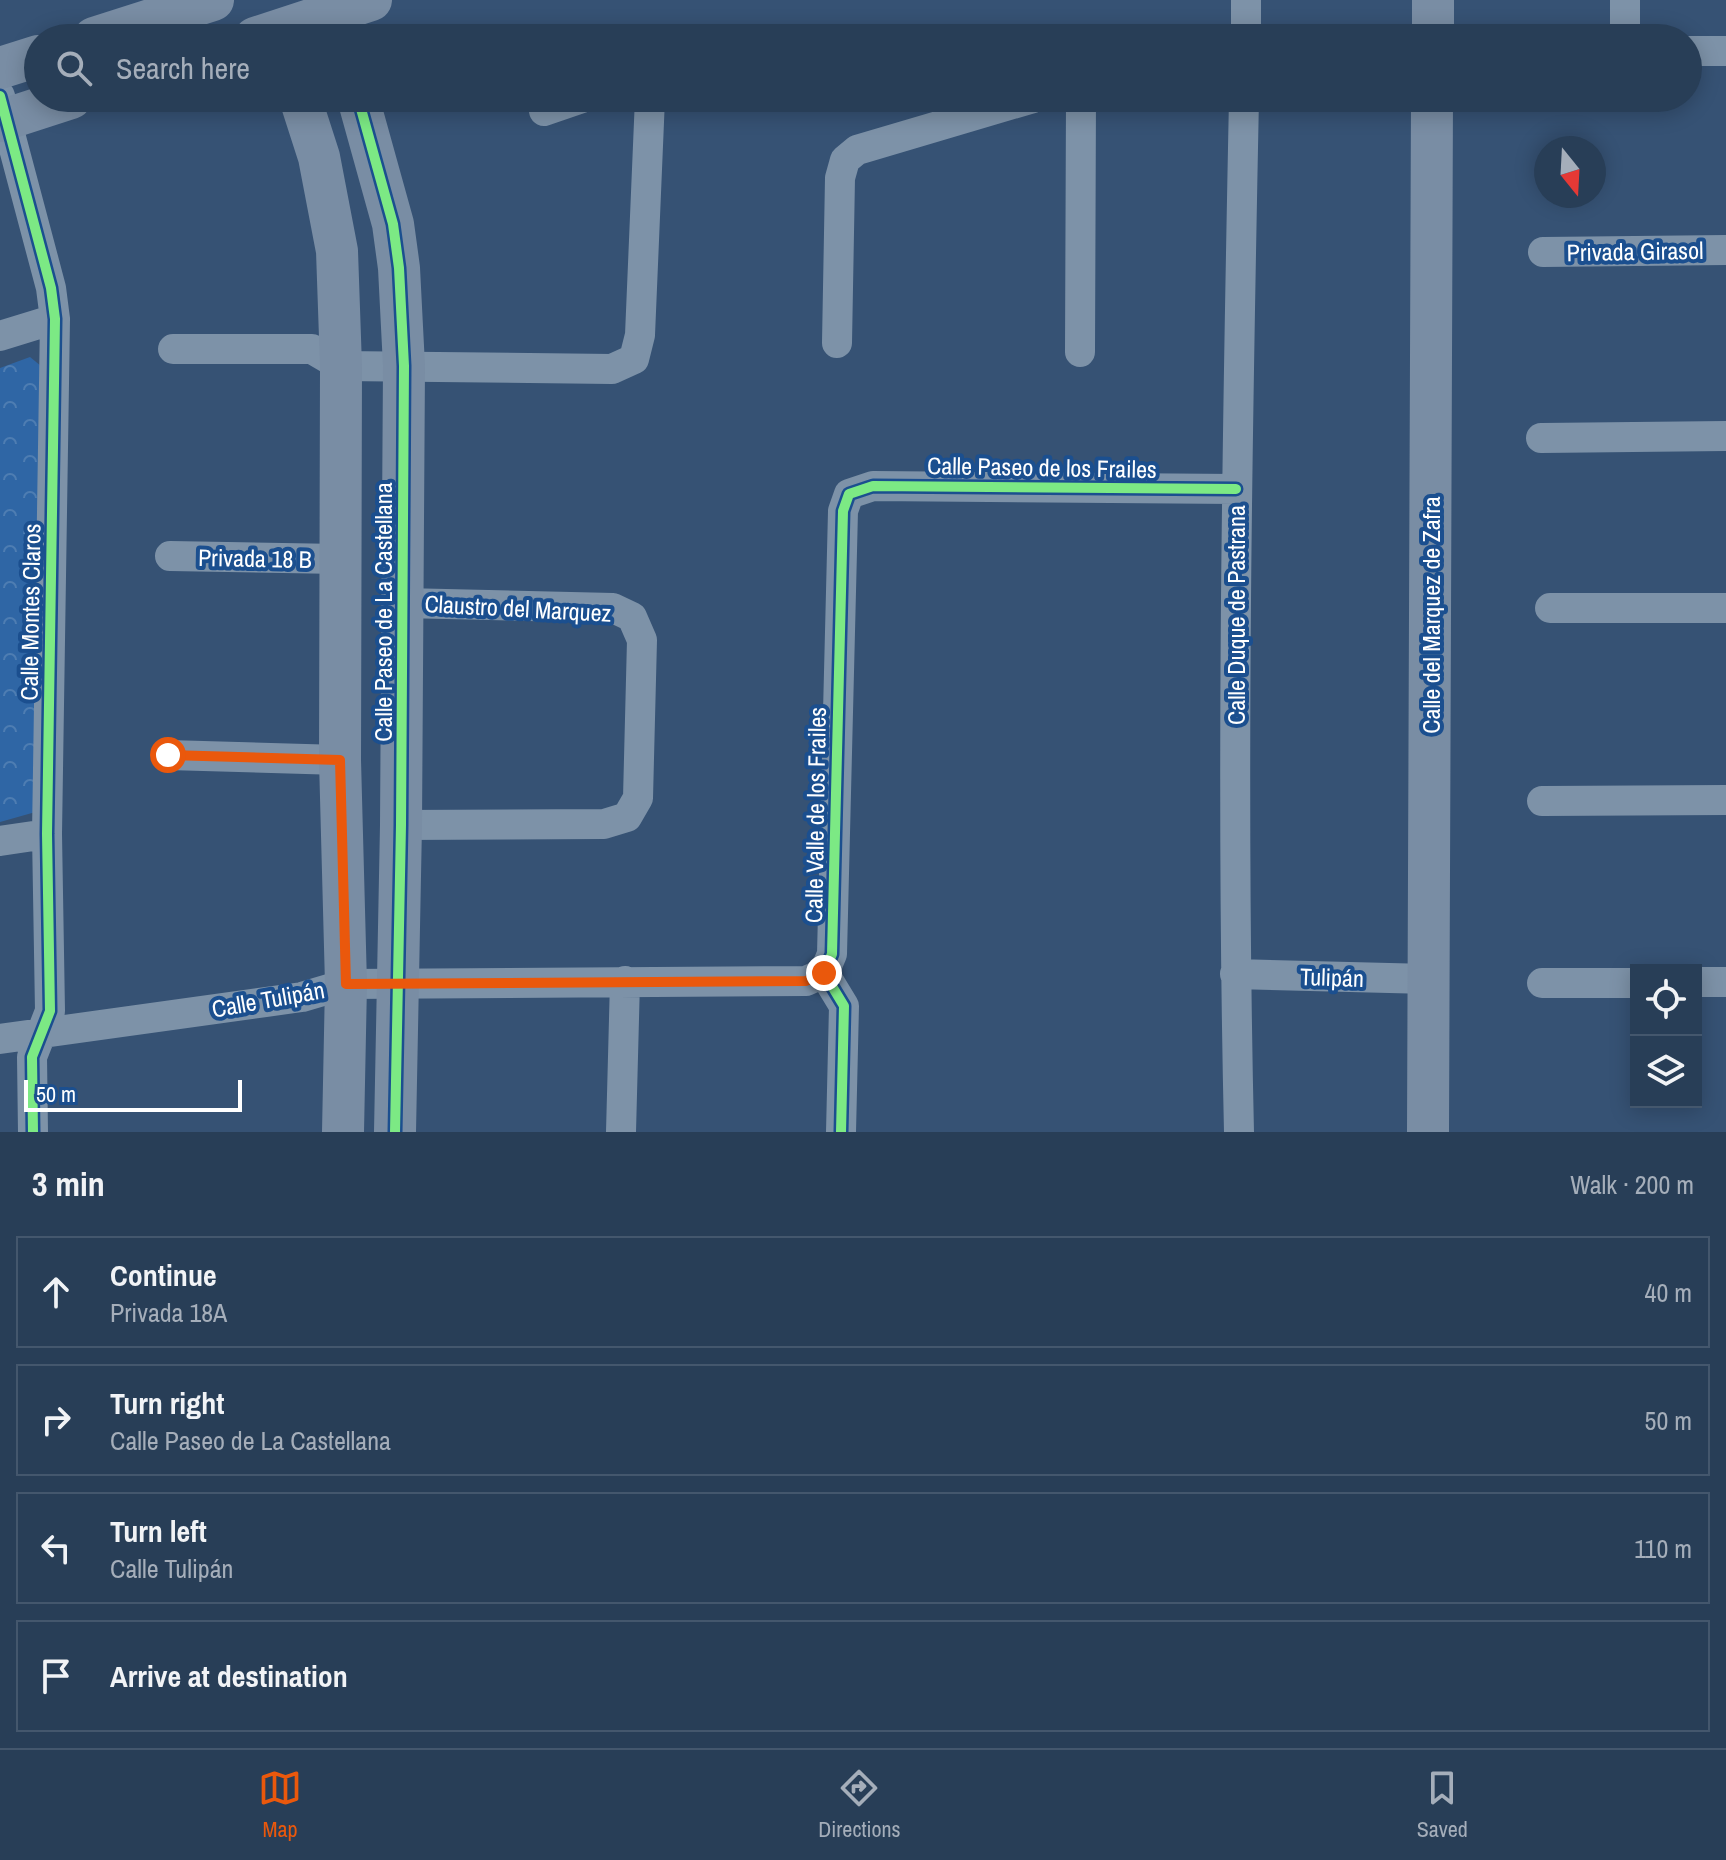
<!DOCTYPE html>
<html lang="en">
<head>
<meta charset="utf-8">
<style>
	:root { --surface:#283e57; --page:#344961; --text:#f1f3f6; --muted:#a5aeba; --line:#44576d; --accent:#ea580c }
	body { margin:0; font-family:"Archivo Narrow",sans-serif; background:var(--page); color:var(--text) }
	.controls { position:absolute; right:24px; bottom:24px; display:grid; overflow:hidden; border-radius:0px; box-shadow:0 4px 20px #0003 }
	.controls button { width:72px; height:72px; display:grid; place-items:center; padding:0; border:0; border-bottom:2px solid var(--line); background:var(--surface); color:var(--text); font:40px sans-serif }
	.compass { position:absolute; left:1534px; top:136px; width:72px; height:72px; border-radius:50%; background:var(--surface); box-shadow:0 4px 20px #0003; rotate:162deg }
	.scale { position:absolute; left:24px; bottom:20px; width:218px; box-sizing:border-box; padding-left:8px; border:4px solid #fff; border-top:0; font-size:22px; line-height:28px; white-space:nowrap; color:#fff; -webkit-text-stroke:6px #1b4f8f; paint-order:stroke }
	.stop { position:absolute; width:24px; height:24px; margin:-18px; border:6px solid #ea580c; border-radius:50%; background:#fff }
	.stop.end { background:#ea580c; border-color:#fff; box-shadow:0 2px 8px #0008 }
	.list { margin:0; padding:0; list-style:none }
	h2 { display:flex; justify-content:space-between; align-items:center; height:104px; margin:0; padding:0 32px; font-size:34px }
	h2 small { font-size:26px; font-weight:400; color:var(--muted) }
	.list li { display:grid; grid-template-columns:52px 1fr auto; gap:24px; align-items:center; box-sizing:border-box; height:112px; margin:0 16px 16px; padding:0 16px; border:2px solid var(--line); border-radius:0px }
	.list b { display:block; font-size:30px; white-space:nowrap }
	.list p { margin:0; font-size:26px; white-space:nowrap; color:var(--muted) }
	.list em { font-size:26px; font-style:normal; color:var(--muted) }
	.icon { flex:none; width:44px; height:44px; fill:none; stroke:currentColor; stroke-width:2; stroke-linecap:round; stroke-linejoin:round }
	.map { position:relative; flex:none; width:1726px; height:1132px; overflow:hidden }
	.search { position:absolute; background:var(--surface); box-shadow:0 4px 20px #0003; left:24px; right:24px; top:24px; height:88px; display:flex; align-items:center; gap:20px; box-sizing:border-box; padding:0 28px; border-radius:44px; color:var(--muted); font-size:30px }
	.sheet { height:616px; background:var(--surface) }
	nav { display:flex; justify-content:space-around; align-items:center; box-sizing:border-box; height:112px; border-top:2px solid var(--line); background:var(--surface); font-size:22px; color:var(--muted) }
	nav a { display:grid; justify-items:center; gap:4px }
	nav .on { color:var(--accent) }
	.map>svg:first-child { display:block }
	.park { fill:url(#park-crowns) }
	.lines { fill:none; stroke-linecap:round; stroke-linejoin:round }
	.street { stroke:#7d92a8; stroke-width:30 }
	.secondary { stroke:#798da4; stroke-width:42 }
	.cycleway-casing { stroke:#1b4f8f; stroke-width:15 }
	.cycleway { stroke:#7ce984; stroke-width:10 }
	.route { stroke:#ea580c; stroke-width:10 }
	.labels { text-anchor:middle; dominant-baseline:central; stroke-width:8; stroke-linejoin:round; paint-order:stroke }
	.street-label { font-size:24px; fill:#fff; stroke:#1b4f8f }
</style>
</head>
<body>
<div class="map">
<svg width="1726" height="1132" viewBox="0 0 1726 1132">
	<defs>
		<pattern id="park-crowns" width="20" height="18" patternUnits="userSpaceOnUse" patternTransform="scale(2)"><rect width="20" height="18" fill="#2f66a5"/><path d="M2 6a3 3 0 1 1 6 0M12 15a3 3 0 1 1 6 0" fill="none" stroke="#4e7db2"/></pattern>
	</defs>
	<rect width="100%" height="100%" fill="#365274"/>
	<path class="park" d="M 30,357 L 47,371 L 39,811 L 0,822 L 0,368 Z"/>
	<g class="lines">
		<path class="street" d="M 1625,0 L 1625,38
			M 1246,38 L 1246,0
			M 1688,51 L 1726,51
			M 0,96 L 51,288 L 55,319 L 47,834 L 50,1011 L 32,1057 L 33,1132
			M 544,111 L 582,98
			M 1543,252 L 1726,250
			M 0,336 L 55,319
			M 837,343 L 840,178 L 845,160 L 857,150 L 1033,98
			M 173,349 L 312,349 L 341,366 L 612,369 L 634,359 L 640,335 L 650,98
			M 1080,352 L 1081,98
			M 1541,438 L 1726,436
			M 170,556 L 340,559
			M 1550,608 L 1726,608
			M 168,755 L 340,760
			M 1542,801 L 1726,800
			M 401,825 L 604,824 L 627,817 L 638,798 L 642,640 L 632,617 L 613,608 L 403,603
			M 0,841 L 47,834
			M 1235,974 L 1429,979
			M 1696,982 L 1726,982
			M 1542,983 L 1636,983
			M 0,1039 L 302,997 L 346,984 L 806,981 L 824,973
			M 621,1132 L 625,981
			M 841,1132 L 844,1006 L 824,973 L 832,954 L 843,511 L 849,494 L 873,486 L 1236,489
			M 1239,1132 C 1231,787 1237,443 1244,98"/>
		<path class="secondary" d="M 94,38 L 213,0
			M 255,38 L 371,0
			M 1433,38 L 1433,0
			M 0,68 L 38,56
			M 300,98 L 319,157 L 337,251 L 341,366 L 340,760 L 346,984 L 343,1132
			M 358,98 L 393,224 L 399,268 L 404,366 L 401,825 L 395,1132
			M 0,121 L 71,98
			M 1428,1132 L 1432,98"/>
		<g class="cycleway-casing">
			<path id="cycleway" d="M 0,96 L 51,288 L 55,319 L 47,834 L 50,1011 L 32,1057 L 33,1132
				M 358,98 L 393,224 L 399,268 L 404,366 L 401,825 L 395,1132
				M 841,1132 L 844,1006 L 824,973 L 832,954 L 843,511 L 849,494 L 873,486 L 1236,489"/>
		</g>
		<use href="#cycleway" class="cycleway"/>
	</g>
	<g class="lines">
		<path class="route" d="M 168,755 L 340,760 L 346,984 L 806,981 L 824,973"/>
	</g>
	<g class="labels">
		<g class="street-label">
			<text transform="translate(1635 251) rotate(-1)">Privada Girasol</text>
			<text transform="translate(1042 467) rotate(1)">Calle Paseo de los Frailes</text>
			<text transform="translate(255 558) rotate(1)">Privada 18 B</text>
			<text transform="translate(518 608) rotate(3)">Claustro del Marquez</text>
			<text transform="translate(30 612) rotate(-89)">Calle Montes Claros</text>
			<text transform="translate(383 612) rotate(-90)">Calle Paseo de La Castellana</text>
			<text transform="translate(1236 615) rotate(-90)">Calle Duque de Pastrana</text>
			<text transform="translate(1431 615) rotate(-90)">Calle del Marquez de Zafra</text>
			<text transform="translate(815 815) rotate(-89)">Calle Valle de los Frailes</text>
			<text transform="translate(1332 977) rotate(2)">Tulipán</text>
			<text transform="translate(268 999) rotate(-10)">Calle Tulipán</text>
		</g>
	</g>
</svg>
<div class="controls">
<button><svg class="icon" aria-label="locate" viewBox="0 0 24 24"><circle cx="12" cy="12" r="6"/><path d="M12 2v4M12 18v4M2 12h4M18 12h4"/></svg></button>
<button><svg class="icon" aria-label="layers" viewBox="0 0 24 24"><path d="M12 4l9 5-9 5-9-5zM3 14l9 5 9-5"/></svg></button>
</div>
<svg class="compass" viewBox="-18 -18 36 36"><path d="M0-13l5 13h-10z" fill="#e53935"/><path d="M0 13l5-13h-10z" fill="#a5aeba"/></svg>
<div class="scale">50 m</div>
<div class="stop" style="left:168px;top:755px"></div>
<div class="stop end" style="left:824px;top:973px"></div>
<div class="search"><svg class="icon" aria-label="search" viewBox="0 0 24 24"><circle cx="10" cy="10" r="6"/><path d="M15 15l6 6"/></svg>Search here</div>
</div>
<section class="sheet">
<h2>3 min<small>Walk · 200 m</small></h2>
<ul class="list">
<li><svg class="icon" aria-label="ahead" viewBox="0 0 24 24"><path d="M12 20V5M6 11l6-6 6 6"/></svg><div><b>Continue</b><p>Privada 18A</p></div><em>40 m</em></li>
<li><svg class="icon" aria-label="right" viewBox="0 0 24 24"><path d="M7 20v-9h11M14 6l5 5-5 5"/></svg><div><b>Turn right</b><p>Calle Paseo de La Castellana</p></div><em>50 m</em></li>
<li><svg class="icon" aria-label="left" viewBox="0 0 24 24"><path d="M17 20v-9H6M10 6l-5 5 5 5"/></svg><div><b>Turn left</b><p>Calle Tulipán</p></div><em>110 m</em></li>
<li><svg class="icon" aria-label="arrive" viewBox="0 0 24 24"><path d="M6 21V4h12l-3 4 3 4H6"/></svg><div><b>Arrive at destination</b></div></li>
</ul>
</section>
<nav>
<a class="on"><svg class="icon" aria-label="map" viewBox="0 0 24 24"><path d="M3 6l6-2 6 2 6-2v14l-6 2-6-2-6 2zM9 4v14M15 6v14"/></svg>Map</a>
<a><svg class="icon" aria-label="directions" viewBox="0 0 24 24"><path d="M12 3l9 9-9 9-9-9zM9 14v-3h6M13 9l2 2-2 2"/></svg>Directions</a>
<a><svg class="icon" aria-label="saved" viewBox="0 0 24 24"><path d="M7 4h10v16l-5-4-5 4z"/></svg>Saved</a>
</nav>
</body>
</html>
